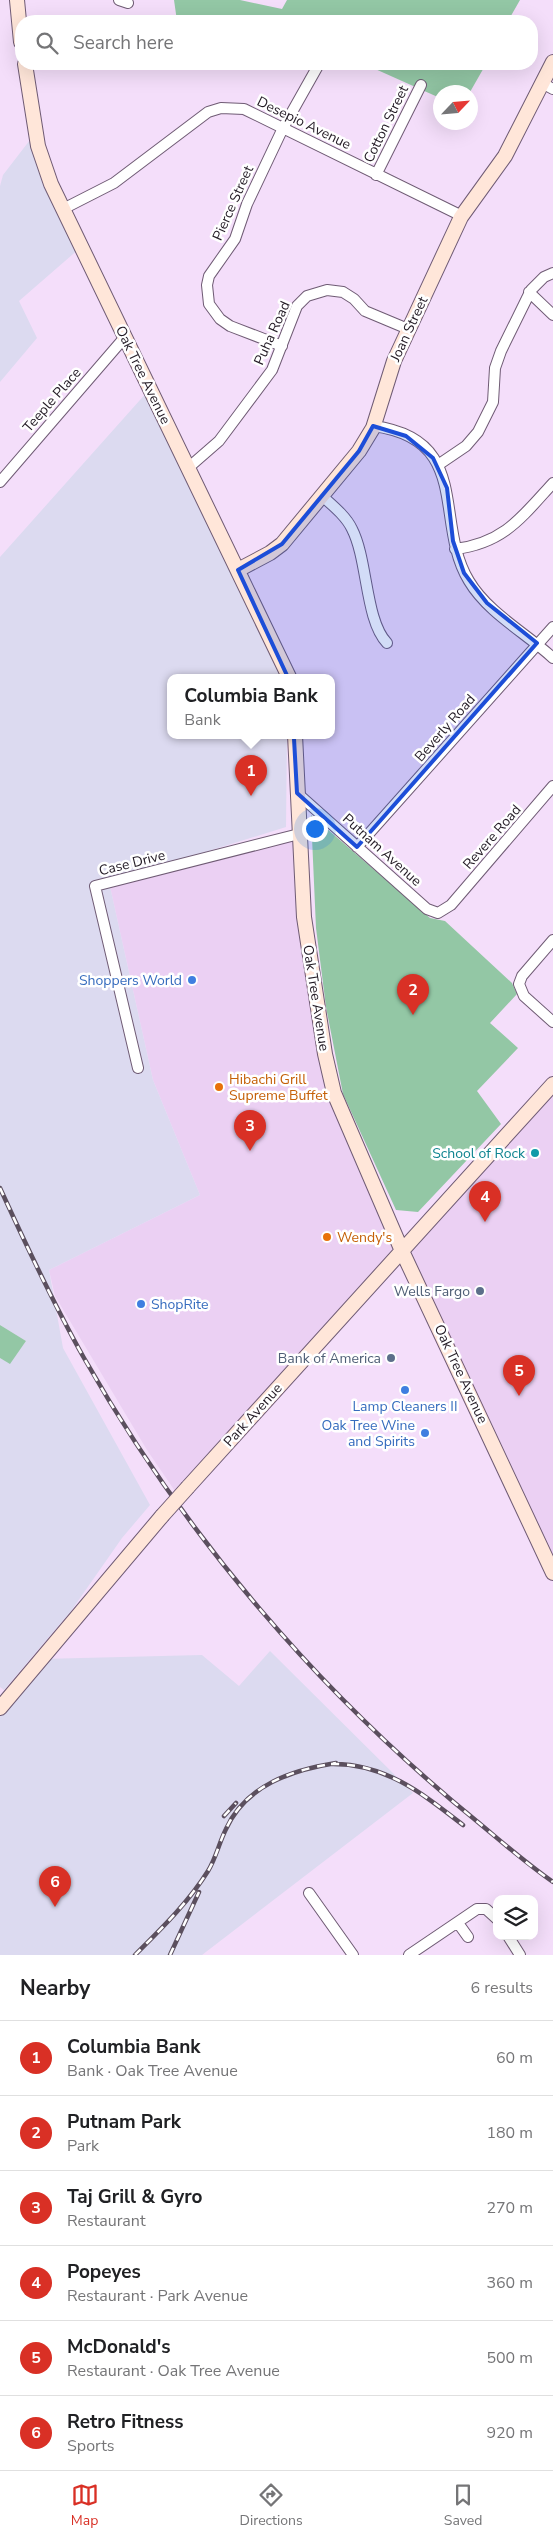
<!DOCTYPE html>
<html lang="en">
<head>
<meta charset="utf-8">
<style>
	:root { --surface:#fff; --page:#f6f6f6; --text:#202124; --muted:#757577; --line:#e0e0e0; --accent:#d93025 }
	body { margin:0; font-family:"Nunito Sans",sans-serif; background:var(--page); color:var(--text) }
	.controls { position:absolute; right:15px; bottom:15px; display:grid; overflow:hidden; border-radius:10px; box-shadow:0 5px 20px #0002 }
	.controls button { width:45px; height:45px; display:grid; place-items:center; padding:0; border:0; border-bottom:1px solid var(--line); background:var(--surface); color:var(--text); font:25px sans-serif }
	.compass { position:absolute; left:433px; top:85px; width:45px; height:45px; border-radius:50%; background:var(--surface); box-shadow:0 5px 20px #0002; rotate:64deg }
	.you { position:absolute; left:314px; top:828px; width:18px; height:18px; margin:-12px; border:4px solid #fff; border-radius:50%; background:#1a73e8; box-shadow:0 0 0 8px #1a73e833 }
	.badge { display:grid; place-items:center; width:32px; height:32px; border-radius:50%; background:var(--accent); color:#fff; font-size:16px; font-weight:700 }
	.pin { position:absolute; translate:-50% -41px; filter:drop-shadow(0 1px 2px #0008) }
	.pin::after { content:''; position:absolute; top:26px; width:18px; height:15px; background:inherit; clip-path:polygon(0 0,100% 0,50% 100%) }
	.popup { position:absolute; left:167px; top:674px; width:168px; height:65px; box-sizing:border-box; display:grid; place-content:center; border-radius:10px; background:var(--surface); filter:drop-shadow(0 1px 4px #0005); font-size:16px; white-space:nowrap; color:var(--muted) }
	.popup b { font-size:19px; color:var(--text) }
	.popup::after { content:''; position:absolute; left:50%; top:100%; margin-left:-10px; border:10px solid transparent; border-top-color:var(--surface) }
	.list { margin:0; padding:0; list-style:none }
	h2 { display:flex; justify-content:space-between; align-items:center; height:65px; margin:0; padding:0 20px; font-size:21px }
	h2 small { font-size:16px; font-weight:400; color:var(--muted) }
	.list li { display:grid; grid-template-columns:32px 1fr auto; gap:15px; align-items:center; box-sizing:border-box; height:75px; padding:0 20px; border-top:1px solid var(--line) }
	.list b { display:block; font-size:19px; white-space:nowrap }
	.list p { margin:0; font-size:16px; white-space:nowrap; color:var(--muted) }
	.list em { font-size:16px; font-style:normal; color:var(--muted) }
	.icon { flex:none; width:28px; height:28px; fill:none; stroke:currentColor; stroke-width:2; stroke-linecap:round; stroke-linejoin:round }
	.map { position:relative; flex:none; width:553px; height:1955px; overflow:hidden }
	.search { position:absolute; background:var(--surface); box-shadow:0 5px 20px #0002; left:15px; right:15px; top:15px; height:55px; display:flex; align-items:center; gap:12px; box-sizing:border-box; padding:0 18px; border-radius:20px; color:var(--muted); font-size:19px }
	.sheet { height:515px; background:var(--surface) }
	nav { display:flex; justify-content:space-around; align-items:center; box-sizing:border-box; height:70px; border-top:1px solid var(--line); background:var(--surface); font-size:14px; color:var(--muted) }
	nav a { display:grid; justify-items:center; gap:2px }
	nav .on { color:var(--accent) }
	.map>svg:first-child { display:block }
	.built { fill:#ebd0f3 }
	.industrial { fill:#dcdaf0 }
	.green { fill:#93c7a5 }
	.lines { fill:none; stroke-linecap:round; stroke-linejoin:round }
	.street-casing { stroke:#6f5b74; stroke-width:12 }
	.secondary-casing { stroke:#6f5b74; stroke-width:16 }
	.street { stroke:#fff; stroke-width:10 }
	.secondary { stroke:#ffe6d9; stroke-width:14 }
	.rail-casing { stroke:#5b4f5e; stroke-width:4.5 }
	.rail { stroke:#fff; stroke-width:2.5; stroke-dasharray:8; stroke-linecap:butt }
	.secondary-bridge-casing { stroke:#6f5b74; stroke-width:16; stroke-linecap:butt }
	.secondary-bridge { stroke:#ffe6d9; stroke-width:14 }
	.marked { fill:#1d4ed8; fill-opacity:0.2; stroke:#1d4ed8; stroke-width:4; stroke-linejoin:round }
	.shop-dot { fill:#3f7fe0; stroke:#fff; stroke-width:2 }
	.food-dot { fill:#e8710a; stroke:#fff; stroke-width:2 }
	.culture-dot { fill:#0f9aa8; stroke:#fff; stroke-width:2 }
	.service-dot { fill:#5c6f8a; stroke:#fff; stroke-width:2 }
	.labels { text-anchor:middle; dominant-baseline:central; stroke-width:5; stroke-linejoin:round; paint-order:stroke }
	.street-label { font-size:14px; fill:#221a24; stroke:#fff }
	.shop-label { font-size:14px; fill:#366cbe; stroke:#fff; text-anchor:end }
	.food-label { font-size:14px; fill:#c56008; stroke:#fff; text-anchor:start }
	.culture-label { font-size:14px; fill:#0d838f; stroke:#fff; text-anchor:end }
	.service-label { font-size:14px; fill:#4e5e75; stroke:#fff; text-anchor:end }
</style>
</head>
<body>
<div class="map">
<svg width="553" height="1955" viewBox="0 0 553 1955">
	<rect width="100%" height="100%" fill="#f4defa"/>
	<path class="built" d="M 299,834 L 325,1054 L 402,1250 L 553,1090 L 553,1573 L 402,1251 L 179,1497 L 147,1450 L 55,1296 L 49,1270 L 200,1195 L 153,1080 L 109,882 Z"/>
	<path class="industrial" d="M 33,136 L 80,248 L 19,301 L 37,338 L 0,382 L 0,186 L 3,175 Z
		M 148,391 L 285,677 L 171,677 L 171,735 L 287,735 L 286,827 L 109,882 L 153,1080 L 200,1195 L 49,1270 L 63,1348 L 150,1505 L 122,1538 L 71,1611 L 4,1690 L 0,1687 L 0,1358 L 10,1363 L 26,1341 L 0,1325 L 0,557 Z
		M 270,1651 L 413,1793 L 202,1955 L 0,1955 L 0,1708 L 41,1659 L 202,1655 L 239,1686 Z"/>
	<path class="green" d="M 174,0 L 240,0 L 282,9 L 287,0 L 520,0 L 508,21 L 177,21 Z
		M 364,64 L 486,64 L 470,92 L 440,92 L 440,98 Z
		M 311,815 L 430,918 L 445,921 L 512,983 L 517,994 L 490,1023 L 518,1048 L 477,1091 L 501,1124 L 418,1212 L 396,1210 L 343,1094 L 326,1007 L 316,928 Z
		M 0,1325 L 26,1341 L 10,1364 L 0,1358 Z"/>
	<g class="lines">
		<g class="street-casing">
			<path id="street" d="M 119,0 L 128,3
				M 542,83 L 553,89
				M 376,175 L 421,85
				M 63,209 L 114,183 L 208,112 L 221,108 L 244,109 L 462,216
				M 529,292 L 553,315
				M 282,346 L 230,326 L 220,319 L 209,304 L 207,285 L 209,276 L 235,239 L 247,204 L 283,128 L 319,64
				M 373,426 C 473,439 433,522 469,581 C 488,613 526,633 553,658
				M 438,465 L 466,446 L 478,432 L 493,402 L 495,368 L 501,351 L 531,290 L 544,277 L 553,273
				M 188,468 L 219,441 L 272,370 L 297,306 L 307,296 L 327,290 L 343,292 L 354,299 L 365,311 L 408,329
				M 0,482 L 125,337
				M 321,495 C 332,505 346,516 352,529 C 368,560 365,620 387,643
				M 455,549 C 504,543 522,517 553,483
				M 297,793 L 427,909 L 438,913 L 451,905 L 553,786
				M 357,847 L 553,627
				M 553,940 L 522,976 L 519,984 L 524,996 L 553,1022
				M 138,1068 L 95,886 L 299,834
				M 309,1893 L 353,1955
				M 458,1923 L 468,1937
				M 508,1936 L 520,1955
				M 409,1955 L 477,1909 L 486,1909 L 497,1919"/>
		</g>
		<g class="secondary-casing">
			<path id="secondary" d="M 17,0 L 21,42
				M 25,64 L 38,146 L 51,184 L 289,677
				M 238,570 L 270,553 L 282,544 L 359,451 L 373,428 L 394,361 L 461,217 L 505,156 L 553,62
				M 295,735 L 304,917 L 325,1054 L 334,1093 L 402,1251 L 553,1573
				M 188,1487 L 553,1084
				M 0,1708 L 162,1516"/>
		</g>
		<use href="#street" class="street"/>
		<use href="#secondary" class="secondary"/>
		<g class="rail-casing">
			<path id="rail" d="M 0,1188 C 26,1245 53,1303 84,1358 C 185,1536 320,1694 479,1823 C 503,1843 527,1864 553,1882
				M 331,1764 C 385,1763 423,1794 463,1825
				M 224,1816 L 236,1803
				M 135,1955 C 161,1929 188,1903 208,1871 C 216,1858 219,1843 226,1829 C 246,1785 292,1770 336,1763
				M 170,1955 L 199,1892"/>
		</g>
		<use href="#rail" class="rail"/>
		<g class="secondary-bridge-casing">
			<path id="secondary-bridge" d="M 162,1516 L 188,1487"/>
		</g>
		<use href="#secondary-bridge" class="secondary-bridge"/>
	</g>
	<path class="marked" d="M 373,426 L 406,436 L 433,458 L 447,488 L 453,541 L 464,573 L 487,603 L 537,643 L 357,847 L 297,793 L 291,684 L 238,570 L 282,544 L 359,451 Z"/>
	<g class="shop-dot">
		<circle cx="192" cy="980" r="5"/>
		<circle cx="141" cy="1304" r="5"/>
		<circle cx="405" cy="1390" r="5"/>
		<circle cx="425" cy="1433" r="5"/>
	</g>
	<g class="food-dot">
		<circle cx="219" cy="1087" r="5"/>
		<circle cx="327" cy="1237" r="5"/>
	</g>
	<circle class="culture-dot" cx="535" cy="1153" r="5"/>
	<g class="service-dot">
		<circle cx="480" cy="1291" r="5"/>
		<circle cx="391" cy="1358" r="5"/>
	</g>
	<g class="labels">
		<g class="street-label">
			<text transform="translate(304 123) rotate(26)">Desepio Avenue</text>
			<text transform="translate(386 124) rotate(-64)">Cotton Street</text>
			<text transform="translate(233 203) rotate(-66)">Pierce Street</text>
			<text transform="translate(409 329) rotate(-65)">Joan Street</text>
			<text transform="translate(272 333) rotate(-66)">Puha Road</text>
			<text transform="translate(143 375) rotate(64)">Oak Tree Avenue</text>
			<text transform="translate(52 400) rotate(-49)">Teeple Place</text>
			<text transform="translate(445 728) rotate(-49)">Beverly Road</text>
			<text transform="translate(492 837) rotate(-49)">Revere Road</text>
			<text transform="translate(382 850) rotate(42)">Putnam Avenue</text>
			<text transform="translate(132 863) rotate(-14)">Case Drive</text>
			<text transform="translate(316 998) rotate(81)">Oak Tree Avenue</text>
			<text transform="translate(461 1374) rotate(65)">Oak Tree Avenue</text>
			<text transform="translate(253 1415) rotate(-48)">Park Avenue</text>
		</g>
		<g class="shop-label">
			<text x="182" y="980">Shoppers World</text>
			<text x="151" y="1304" text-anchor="start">ShopRite</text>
			<text x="405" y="1406" text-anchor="middle">Lamp Cleaners II</text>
			<text x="415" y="1425">Oak Tree Wine<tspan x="415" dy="16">and Spirits</tspan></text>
		</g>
		<g class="food-label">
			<text x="229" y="1079">Hibachi Grill<tspan x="229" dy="16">Supreme Buffet</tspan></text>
			<text x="337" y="1237">Wendy's</text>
		</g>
		<g class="culture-label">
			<text x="525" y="1153">School of Rock</text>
		</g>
		<g class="service-label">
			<text x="470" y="1291">Wells Fargo</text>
			<text x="381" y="1358">Bank of America</text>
		</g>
	</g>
</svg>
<div class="controls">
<button><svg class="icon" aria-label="layers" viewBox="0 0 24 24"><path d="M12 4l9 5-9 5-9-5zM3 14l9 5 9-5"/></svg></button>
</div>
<svg class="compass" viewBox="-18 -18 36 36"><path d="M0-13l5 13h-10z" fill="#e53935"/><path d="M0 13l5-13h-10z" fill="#757577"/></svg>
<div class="you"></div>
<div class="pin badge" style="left:251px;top:796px">1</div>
<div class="popup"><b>Columbia Bank</b>Bank</div>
<div class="pin badge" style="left:413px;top:1015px">2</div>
<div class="pin badge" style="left:250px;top:1151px">3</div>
<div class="pin badge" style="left:485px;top:1222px">4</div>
<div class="pin badge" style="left:519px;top:1396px">5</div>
<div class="pin badge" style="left:55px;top:1907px">6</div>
<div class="search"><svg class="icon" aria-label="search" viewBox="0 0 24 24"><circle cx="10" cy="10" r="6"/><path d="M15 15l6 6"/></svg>Search here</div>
</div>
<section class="sheet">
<h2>Nearby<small>6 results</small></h2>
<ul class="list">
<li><span class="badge">1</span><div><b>Columbia Bank</b><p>Bank · Oak Tree Avenue</p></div><em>60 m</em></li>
<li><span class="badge">2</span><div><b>Putnam Park</b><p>Park</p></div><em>180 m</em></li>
<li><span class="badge">3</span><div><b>Taj Grill &amp; Gyro</b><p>Restaurant</p></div><em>270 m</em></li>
<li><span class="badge">4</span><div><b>Popeyes</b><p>Restaurant · Park Avenue</p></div><em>360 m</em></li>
<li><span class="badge">5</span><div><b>McDonald's</b><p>Restaurant · Oak Tree Avenue</p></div><em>500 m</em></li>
<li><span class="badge">6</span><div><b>Retro Fitness</b><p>Sports</p></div><em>920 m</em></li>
</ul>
</section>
<nav>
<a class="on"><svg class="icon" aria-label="map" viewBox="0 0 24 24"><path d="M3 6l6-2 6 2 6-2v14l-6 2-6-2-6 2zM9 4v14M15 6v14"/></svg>Map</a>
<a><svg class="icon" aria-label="directions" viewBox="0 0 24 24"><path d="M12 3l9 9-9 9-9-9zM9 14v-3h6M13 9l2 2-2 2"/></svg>Directions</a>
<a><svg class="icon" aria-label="saved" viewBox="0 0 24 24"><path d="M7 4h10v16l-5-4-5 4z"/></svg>Saved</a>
</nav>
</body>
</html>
